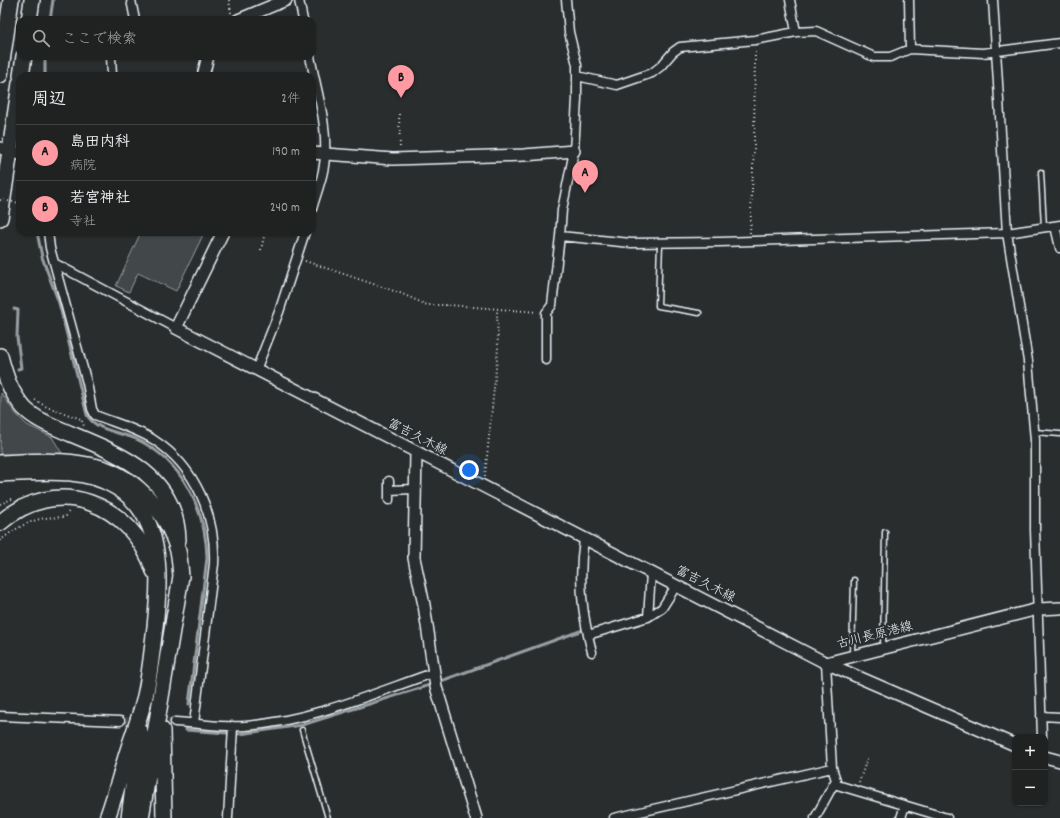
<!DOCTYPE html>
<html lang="ja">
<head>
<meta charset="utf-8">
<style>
	:root { --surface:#202222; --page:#282a2a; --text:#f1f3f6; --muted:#a2a4a5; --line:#3d3f40; --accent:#ff9aa2 }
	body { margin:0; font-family:Dekko,"Klee One",sans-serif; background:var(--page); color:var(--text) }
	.controls { position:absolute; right:12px; bottom:12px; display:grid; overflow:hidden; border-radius:8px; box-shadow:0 1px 3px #0004 }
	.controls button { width:36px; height:36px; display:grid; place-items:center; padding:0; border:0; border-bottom:1px solid var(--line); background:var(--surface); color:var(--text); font:20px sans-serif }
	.you { position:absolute; left:469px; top:470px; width:14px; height:14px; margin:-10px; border:3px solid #fff; border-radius:50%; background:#1a73e8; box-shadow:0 0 0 6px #1a73e833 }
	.badge { display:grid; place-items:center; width:26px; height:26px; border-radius:50%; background:var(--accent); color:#111; font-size:13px; font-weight:700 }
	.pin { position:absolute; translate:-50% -33px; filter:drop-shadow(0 1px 2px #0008) }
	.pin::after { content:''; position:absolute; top:21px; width:14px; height:12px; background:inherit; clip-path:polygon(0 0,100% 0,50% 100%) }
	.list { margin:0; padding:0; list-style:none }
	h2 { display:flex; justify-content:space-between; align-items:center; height:52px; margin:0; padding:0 16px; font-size:17px }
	h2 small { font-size:13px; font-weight:400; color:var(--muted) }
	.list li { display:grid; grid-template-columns:26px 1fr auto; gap:12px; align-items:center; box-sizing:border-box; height:56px; padding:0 16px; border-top:1px solid var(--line) }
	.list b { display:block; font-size:15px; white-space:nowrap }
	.list p { margin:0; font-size:13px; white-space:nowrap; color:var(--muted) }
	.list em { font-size:13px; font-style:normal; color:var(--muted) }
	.icon { flex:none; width:22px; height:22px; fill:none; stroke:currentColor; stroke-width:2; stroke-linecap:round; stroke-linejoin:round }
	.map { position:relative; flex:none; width:1060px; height:818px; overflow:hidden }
	.search { position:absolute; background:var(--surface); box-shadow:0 1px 3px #0004; left:16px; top:16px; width:300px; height:44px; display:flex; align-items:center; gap:10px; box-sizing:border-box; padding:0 14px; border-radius:12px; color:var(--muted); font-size:15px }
	.panel { position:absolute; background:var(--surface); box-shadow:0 1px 3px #0004; left:16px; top:72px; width:300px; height:164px; border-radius:12px }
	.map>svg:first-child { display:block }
	.green { fill:#424648; stroke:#959ca0 }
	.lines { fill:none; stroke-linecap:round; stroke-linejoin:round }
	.stream { stroke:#989fa3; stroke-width:3 }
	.street-tunnel { stroke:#464a4c; stroke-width:8; stroke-dasharray:8 4; stroke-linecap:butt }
	.lane-casing { stroke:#e8f1f8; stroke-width:7 }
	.street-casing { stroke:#e8f1f8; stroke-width:11 }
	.secondary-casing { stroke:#e8f1f8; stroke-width:14 }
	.highway-casing { stroke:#e8f1f8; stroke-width:18 }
	.path { stroke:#e8f1f8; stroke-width:2; stroke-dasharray:1 3; stroke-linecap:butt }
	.lane { stroke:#2a2d2e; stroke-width:4 }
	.street { stroke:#2a2d2e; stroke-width:8 }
	.secondary { stroke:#2a2d2e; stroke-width:11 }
	.highway { stroke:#2a2d2e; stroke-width:15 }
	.path-bridge { stroke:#e8f1f8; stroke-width:2; stroke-dasharray:1 3; stroke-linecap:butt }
	.labels { text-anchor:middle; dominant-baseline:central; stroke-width:4; stroke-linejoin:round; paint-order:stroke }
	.street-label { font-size:13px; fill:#e8f1f8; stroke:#2a2d2e }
</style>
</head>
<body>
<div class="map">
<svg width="1060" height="818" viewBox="0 0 1060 818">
	<rect width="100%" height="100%" fill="#2a2d2e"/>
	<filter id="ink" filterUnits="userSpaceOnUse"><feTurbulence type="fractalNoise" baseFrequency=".025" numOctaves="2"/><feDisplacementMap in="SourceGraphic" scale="8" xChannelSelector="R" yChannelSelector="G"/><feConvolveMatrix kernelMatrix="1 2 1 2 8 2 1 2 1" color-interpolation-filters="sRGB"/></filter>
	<g filter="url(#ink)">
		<path class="green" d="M 141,232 L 197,232 L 203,235 L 176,291 L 138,273 L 129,292 L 116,286 Z
			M 1,393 L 15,413 L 27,425 L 52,437 L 63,455 L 0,454 Z"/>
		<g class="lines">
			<path class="stream" d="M 50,20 L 53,0
				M 45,76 L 45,56
				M 37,232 L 42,257 L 59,303 L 87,415 C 96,431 120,432 136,439 C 182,460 206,510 207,558 L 189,704
				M 14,309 L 18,310 L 17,337 L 21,368 L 18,369
				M 438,682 L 583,630
				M 187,727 L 186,730 L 240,734 L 302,725 L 433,684"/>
			<path class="street-tunnel" d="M 120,721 L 175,722"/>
			<g class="lane-casing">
				<path id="lane" d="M 1041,172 L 1044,227
					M 660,243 L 658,306 L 699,313
					M 1035,432 L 1060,434
					M 883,648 L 885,532
					M 852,656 L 854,580
					M 302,730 L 328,818"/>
			</g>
			<g class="street-casing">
				<path id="street" d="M 131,0 L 135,20
					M 299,0 L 303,20
					M 566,0 L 569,32 L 577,65 L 577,99 L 574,151 L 562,210 L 560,236 L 631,243 L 720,242 L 1007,233 L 1060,225
					M 790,0 L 796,32 L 816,31 L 874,57 L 890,57 L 910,49 L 983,53 L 1060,43
					M 909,0 L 910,49
					M 993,0 L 1007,233 L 1028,361 L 1035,440 L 1035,530 L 1042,737
					M 111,56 L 112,76
					M 310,56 C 316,88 327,122 325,154 C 325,173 317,191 312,209
					M 577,76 L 617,85 L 652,73 L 661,66 L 673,52 L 680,47 L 755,40 L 796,32
					M 1055,226 L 1060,248
					M 48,232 L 50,248 L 87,383 L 92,409 L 95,415 C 115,423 137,429 154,440 C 196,467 216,516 214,564 L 194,723
					M 56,264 L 176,328
					M 546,360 L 546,313 L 552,305 L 560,236
					M 256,370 L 279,312 L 305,232
					M 389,490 L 415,489
					M 389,500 L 389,481
					M 584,539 C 578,579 582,614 592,652
					M 648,617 L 662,608 L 676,586
					M 588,635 L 648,617 L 651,573
					M 0,716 L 120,721
					M 1041,716 L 1060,717
					M 175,722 C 198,723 222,728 245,726 C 310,721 372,694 433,673
					M 834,784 L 947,818
					M 228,818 L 233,726
					M 614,818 L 832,768
					M 815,818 L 836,780 L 832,768 L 826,663
					M 901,818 L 905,805"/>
			</g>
			<g class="secondary-casing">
				<path id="secondary" d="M 238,20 L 286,0
					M 203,76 L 208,56
					M 0,148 L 20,154
					M 312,153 L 393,159 L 524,155 L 574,151
					M 223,232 L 176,328 L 826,663 L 1015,745
					M 416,453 L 414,558 L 424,605 L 436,687 L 476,818
					M 826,663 L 1038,609 L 1060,608
					M 1045,757 L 1060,761"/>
			</g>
			<g class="highway-casing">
				<path id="highway" d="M 29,20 L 32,0
					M 0,75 L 11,0
					M 21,76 L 24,56
					M 0,218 L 20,83
					M 0,356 C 5,375 10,392 24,408 C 37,421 55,427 71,434 C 122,455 176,476 178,540
					M 0,463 C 29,462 59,459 88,465 C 132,472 167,510 178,551 C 180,559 180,568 181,576 L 141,818
					M 0,474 C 38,473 81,466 116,487 C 165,515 160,579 155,627 C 152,650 150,674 145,696 C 140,718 131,739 125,760 C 119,780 114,799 107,818
					M 0,523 C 57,473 132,503 154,571
					M 162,730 L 164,818
					M 129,818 L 140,732"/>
			</g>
			<path class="path" d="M 229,0 L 231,13
				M 399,114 L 400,149
				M 750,233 L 754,148 L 755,49
				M 261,250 L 265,232
				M 305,261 L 400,293 L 427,305 L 449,305 L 537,312
				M 35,400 L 47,407 L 81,419 L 84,426
				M 485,476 L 498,349 L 497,310
				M 0,504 L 12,499
				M 0,541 C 12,530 28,521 45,518 C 52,517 59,518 66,516 L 69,511
				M 859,782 L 868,756"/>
			<use href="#lane" class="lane"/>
			<use href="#street" class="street"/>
			<use href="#secondary" class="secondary"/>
			<use href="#highway" class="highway"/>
			<path class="path-bridge" d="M 0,200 L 20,203"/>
		</g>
	</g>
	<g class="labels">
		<g class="street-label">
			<text transform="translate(417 438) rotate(27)">富吉久木線</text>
			<text transform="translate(705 585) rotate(27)">富吉久木線</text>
			<text transform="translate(875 636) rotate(-14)">古川長原港線</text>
		</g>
	</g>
</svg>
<div class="controls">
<button>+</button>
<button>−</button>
</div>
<div class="you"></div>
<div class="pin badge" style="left:585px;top:193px">A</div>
<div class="pin badge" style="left:401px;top:98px">B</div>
<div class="search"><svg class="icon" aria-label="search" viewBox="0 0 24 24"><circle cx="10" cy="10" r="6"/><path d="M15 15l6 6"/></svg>ここで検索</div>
<section class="panel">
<h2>周辺<small>2件</small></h2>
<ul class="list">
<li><span class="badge">A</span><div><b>島田内科</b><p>病院</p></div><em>190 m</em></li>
<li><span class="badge">B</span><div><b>若宮神社</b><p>寺社</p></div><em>240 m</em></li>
</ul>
</section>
</div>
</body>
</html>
